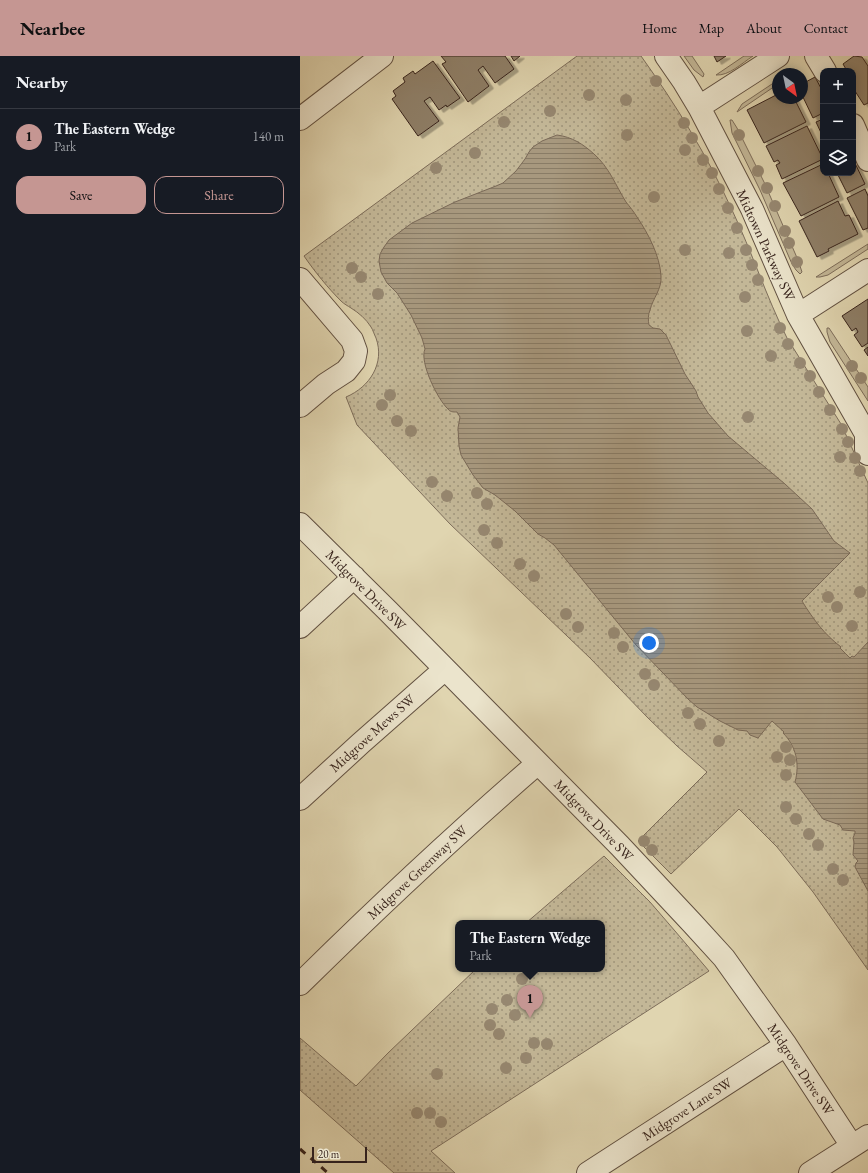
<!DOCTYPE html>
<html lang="en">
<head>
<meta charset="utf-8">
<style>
	:root { --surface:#171b24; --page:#20242c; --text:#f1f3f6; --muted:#9ea1a6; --line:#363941; --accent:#c59692 }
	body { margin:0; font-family:"EB Garamond",serif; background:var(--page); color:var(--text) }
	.controls { position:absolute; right:12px; top:12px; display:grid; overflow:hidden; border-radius:8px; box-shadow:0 2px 10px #0003 }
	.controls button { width:36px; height:36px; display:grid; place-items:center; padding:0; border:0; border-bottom:1px solid var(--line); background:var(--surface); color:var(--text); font:20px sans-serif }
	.compass { position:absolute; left:472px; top:12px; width:36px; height:36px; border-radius:50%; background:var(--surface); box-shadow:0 2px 10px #0003; rotate:147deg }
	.scale { position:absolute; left:12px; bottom:10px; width:55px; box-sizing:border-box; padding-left:4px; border:2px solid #37231c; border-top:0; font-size:11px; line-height:14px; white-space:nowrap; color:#37231c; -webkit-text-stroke:3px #ebe4cc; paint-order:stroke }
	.you { position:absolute; left:349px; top:587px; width:14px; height:14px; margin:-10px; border:3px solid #fff; border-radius:50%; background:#1a73e8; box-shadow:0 0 0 6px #1a73e833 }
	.badge { display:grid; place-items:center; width:26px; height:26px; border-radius:50%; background:var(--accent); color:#111; font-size:13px; font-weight:700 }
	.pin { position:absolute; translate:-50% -33px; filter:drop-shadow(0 1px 2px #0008) }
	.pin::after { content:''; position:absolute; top:21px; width:14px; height:12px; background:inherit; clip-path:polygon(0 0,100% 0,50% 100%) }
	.popup { position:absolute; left:155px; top:864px; width:150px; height:52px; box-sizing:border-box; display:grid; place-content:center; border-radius:8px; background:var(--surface); filter:drop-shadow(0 1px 3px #0005); font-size:13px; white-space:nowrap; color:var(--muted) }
	.popup b { font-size:15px; color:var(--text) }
	.popup::after { content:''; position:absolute; left:50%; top:100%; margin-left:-8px; border:8px solid transparent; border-top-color:var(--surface) }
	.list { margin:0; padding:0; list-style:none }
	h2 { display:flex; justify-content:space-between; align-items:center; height:52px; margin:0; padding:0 16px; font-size:17px }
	h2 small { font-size:13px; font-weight:400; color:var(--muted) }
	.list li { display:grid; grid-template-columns:26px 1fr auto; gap:12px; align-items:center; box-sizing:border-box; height:56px; padding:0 16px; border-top:1px solid var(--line) }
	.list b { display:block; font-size:15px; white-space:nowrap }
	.list p { margin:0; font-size:13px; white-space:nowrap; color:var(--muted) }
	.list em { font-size:13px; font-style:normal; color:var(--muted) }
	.actions { display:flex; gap:8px; padding:12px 16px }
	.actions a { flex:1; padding:9px 0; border:1px solid var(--accent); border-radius:12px; text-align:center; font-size:14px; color:var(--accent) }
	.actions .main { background:var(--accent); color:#111 }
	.icon { flex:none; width:22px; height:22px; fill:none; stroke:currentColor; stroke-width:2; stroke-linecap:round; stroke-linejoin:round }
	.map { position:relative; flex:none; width:568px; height:1117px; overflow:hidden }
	header { display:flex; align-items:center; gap:24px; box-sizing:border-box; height:56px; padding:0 20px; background:var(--accent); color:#111 }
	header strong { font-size:19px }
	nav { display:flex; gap:22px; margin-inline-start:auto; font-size:14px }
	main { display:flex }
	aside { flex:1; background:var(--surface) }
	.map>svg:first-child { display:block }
	.grass { fill:#c3b797; stroke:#7d6d5a }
	.park { fill:url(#park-dots); stroke:#7d6d5a }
	.water { fill:url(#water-rules); stroke:#7a6957 }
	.building { fill:#8f8069; stroke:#37231c; filter:url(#shadow) }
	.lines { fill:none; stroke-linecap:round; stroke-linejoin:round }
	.minor-casing { stroke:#615041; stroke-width:24 }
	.minor { stroke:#ebe4cc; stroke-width:22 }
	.rail { stroke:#37231c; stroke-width:3; stroke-dasharray:7 7; stroke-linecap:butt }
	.tree { fill:#968770 }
	.labels { text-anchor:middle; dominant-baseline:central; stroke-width:3; stroke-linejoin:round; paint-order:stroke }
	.street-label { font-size:14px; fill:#37231c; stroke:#ebe4cc }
</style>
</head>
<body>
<header>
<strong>Nearbee</strong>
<nav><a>Home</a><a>Map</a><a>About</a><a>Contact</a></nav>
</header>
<main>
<aside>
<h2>Nearby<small></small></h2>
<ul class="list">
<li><span class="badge">1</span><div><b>The Eastern Wedge</b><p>Park</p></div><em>140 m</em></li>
</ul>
<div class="actions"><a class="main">Save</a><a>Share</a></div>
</aside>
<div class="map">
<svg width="568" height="1117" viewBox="0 0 568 1117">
	<defs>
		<pattern id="park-dots" width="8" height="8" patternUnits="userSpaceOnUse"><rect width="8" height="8" fill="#c3b797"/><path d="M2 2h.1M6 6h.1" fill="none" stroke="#9f947a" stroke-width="1.8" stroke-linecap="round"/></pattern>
		<pattern id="water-rules" width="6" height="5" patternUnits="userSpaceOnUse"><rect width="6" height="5" fill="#a7987e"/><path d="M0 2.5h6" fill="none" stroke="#897c66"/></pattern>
		<filter id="shadow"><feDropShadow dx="4.5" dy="2.5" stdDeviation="0" flood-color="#0004"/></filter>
	</defs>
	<rect width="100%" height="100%" fill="#e0d5b0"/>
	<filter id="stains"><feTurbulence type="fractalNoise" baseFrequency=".005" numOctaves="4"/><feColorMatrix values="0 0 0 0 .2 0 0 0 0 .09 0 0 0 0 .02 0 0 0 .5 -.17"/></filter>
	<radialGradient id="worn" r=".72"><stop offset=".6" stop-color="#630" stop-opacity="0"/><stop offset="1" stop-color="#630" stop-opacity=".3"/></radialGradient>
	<path class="grass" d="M 384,0 L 392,0 L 404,18 L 403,21 L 394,14 Z
		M 444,0 L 453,0 C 442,7 429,20 416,19 Z
		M 478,24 L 478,28 L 437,56 L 442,48 Z
		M 430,64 L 432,64 L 437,72 L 464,126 L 498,204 L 502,216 L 500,218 L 496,214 L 492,208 L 460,134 L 432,77 Z
		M 568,188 L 568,193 L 528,219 L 520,221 L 516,221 Z
		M 527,272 L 529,272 L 568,331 L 568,345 L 530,286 L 527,276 Z"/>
	<path class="park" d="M 277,0 L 341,0 C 376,49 407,99 432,154 C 452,196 466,240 487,282 L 541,368 L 568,427 L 568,914 L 513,836 L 477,791 L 439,753 L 371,818 L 338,785 L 407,716 L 377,690 L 348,662 L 290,602 L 150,468 L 57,369 L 46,341 C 70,331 85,307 76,282 C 74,278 73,274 71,271 C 66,263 59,257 51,252 C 48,250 44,248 41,245 C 28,232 15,216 4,200 Z
		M 304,800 L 350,846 L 375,875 L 409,915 L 131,1095 L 155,1117 L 94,1117 L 0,1034 L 0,982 L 56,1030 L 88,997 L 176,913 L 302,913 L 302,867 L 226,867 Z"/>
	<path class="water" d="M 257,79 C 272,81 283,88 294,98 C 309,111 316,130 326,146 C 330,151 334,156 337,161 C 348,177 360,200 361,220 C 362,233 353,242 350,254 C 348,259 348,264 349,269 L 353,272 L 360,273 L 366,279 L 385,318 L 396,335 L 398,341 L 408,357 L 428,380 L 485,428 L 512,453 L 534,485 L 550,497 L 502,545 C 513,563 524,578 541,591 L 540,592 L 550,602 L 552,600 L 554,601 L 568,586 L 568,835 L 555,811 L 556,807 L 558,805 L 553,799 L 554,786 L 553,782 L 555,777 L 555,775 L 543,774 L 540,769 L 523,763 L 495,726 C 500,708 496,690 483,677 L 484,676 L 472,665 L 458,682 L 450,679 L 447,675 L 438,674 L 420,665 L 397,651 L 388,643 L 336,589 L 254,489 L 245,482 L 238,478 L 215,455 L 195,439 L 183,432 L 173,419 L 161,399 L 159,390 L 158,372 L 160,361 L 157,356 C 153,356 150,356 148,353 C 138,344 119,306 125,293 L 122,282 L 111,259 L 97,237 L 87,227 L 81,216 L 79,205 L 80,198 L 84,191 L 89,184 L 112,167 L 155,146 L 196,130 L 203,127 L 216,115 L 225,103 L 229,96 L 233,91 L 242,85 Z"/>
	<path class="building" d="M 141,0 L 205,0 L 214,13 L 195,27 L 183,10 L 178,14 L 189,30 L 168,46 L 142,8 L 146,6 Z
		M 211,0 L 220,0 L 214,5 Z
		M 414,0 L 426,0 L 417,6 Z
		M 554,0 L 562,1 L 568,10 L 568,47 L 564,49 L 553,32 L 553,15 L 547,15 L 543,8 Z
		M 133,5 L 160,42 L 147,51 L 146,49 L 139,54 L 130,41 L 124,45 L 139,65 L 118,80 L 92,43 L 96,40 L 93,35 L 105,26 L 103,22 L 113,15 L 115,18 Z
		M 515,21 L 523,36 L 523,57 L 513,62 L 502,39 L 502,28 Z
		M 478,38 L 478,42 L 494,42 L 506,66 L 464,87 L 447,54 Z
		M 523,63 L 523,81 L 516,66 Z
		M 507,70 L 523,103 L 482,123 L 476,109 L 480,107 L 478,104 L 474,106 L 466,90 Z
		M 553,103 L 565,128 L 547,137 L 537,117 L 553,117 Z
		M 523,108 L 523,117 L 528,117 L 539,141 L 501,160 L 483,127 Z
		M 565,133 L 568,140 L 568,172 L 563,174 L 547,142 Z
		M 538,145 L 545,160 L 549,159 L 558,178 L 528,193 L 529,195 L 517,201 L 499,165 Z
		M 568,243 L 568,287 L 562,291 L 554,279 L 558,276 L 556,272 L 552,275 L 542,260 Z
		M 568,291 L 568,300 L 564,294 Z"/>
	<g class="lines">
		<g class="minor-casing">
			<path id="minor" d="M 366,0 L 384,26 L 399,51 L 452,153 L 498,259 L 566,378 L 566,393 L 568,398
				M 516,0 L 525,15
				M 399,51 L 478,0
				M 0,63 L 82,0
				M 553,69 L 568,104
				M 0,223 L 52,284 L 56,295 L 54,305 L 46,315 L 26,328 L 0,350
				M 498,259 L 568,214
				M 0,468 L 88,555 L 320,790 L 393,868 L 424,902 L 486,989 L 552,1090
				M 0,571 L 54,521
				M 0,743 L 61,687 L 145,613
				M 0,928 C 77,852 156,778 238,707
				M 288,1117 L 486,989
				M 510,1117 L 568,1080"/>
		</g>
		<use href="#minor" class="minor"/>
		<path class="rail" d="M 0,1093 L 28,1117"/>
	</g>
	<g class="tree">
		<circle cx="356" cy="25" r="6"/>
		<circle cx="289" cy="39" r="6"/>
		<circle cx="326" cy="44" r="6"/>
		<circle cx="250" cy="55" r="6"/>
		<circle cx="204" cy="66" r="6"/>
		<circle cx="384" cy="67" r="6"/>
		<circle cx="327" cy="79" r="6"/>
		<circle cx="439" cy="79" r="6"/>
		<circle cx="392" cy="82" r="6"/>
		<circle cx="385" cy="94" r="6"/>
		<circle cx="175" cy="97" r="6"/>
		<circle cx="403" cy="104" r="6"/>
		<circle cx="136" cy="112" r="6"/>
		<circle cx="458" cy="115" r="6"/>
		<circle cx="412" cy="117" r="6"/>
		<circle cx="467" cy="132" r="6"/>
		<circle cx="419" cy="133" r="6"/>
		<circle cx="354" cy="141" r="6"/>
		<circle cx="475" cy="150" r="6"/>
		<circle cx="428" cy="152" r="6"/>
		<circle cx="437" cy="172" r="6"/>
		<circle cx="485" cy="175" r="6"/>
		<circle cx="489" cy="187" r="6"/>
		<circle cx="385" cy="194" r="6"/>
		<circle cx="446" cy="194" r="6"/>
		<circle cx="429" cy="197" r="6"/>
		<circle cx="497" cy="206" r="6"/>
		<circle cx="452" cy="209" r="6"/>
		<circle cx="52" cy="212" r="6"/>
		<circle cx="61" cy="221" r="6"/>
		<circle cx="458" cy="224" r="6"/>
		<circle cx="78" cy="238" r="6"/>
		<circle cx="445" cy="241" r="6"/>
		<circle cx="480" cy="272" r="6"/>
		<circle cx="447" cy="275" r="6"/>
		<circle cx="488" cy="288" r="6"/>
		<circle cx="471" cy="300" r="6"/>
		<circle cx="500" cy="307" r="6"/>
		<circle cx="552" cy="310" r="6"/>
		<circle cx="510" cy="320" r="6"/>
		<circle cx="561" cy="322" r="6"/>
		<circle cx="519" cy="336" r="6"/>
		<circle cx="90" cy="339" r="6"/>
		<circle cx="82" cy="349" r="6"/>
		<circle cx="530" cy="354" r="6"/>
		<circle cx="448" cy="361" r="6"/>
		<circle cx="97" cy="365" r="6"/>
		<circle cx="542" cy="373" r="6"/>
		<circle cx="111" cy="375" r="6"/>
		<circle cx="548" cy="386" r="6"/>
		<circle cx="540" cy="401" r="6"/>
		<circle cx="555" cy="402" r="6"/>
		<circle cx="560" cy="415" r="6"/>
		<circle cx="132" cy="426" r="6"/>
		<circle cx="177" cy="437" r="6"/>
		<circle cx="147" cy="440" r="6"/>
		<circle cx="187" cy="448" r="6"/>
		<circle cx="184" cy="474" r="6"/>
		<circle cx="197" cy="487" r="6"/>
		<circle cx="220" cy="508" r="6"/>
		<circle cx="234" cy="520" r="6"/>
		<circle cx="560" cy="536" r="6"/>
		<circle cx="528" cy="541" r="6"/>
		<circle cx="537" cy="551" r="6"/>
		<circle cx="266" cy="558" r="6"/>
		<circle cx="552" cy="570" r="6"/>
		<circle cx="278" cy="571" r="6"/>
		<circle cx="314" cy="577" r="6"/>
		<circle cx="323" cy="591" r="6"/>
		<circle cx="345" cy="618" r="6"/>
		<circle cx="354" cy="629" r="6"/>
		<circle cx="388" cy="657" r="6"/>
		<circle cx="400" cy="668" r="6"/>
		<circle cx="419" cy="685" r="6"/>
		<circle cx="486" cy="691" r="6"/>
		<circle cx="477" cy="701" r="6"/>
		<circle cx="490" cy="704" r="6"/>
		<circle cx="486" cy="719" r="6"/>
		<circle cx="486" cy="751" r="6"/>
		<circle cx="496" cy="763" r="6"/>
		<circle cx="509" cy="778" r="6"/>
		<circle cx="344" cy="785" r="6"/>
		<circle cx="518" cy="789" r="6"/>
		<circle cx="352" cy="794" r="6"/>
		<circle cx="533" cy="813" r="6"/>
		<circle cx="543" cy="824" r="6"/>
		<circle cx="222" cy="923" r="6"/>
		<circle cx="236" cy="940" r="6"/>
		<circle cx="207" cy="944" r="6"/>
		<circle cx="192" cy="953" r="6"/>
		<circle cx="215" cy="959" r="6"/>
		<circle cx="190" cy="969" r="6"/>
		<circle cx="199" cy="978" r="6"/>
		<circle cx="234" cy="987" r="6"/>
		<circle cx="247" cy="988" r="6"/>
		<circle cx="226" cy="1002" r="6"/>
		<circle cx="206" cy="1012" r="6"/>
		<circle cx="137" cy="1018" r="6"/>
		<circle cx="117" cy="1057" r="6"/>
		<circle cx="130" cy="1057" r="6"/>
		<circle cx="141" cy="1066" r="6"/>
	</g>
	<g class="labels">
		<g class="street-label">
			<text transform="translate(466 189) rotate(65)">Midtown Parkway SW</text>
			<text transform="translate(66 534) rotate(45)">Midgrove Drive SW</text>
			<text transform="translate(72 677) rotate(-42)">Midgrove Mews SW</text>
			<text transform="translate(294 764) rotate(46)">Midgrove Drive SW</text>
			<text transform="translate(117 816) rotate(-43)">Midgrove Greenway SW</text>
			<text transform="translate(501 1013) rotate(56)">Midgrove Drive SW</text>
			<text transform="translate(387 1053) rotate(-33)">Midgrove Lane SW</text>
		</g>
	</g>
	<rect width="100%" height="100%" filter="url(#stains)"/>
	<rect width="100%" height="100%" fill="url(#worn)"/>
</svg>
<div class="controls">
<button>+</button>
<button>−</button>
<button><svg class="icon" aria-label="layers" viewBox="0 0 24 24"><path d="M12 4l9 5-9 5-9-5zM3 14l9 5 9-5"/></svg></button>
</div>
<svg class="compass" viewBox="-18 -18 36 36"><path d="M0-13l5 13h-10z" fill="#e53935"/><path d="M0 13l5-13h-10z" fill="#9ea1a6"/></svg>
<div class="scale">20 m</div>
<div class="you"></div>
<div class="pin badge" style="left:230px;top:962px">1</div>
<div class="popup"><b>The Eastern Wedge</b>Park</div>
</div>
</main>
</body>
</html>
